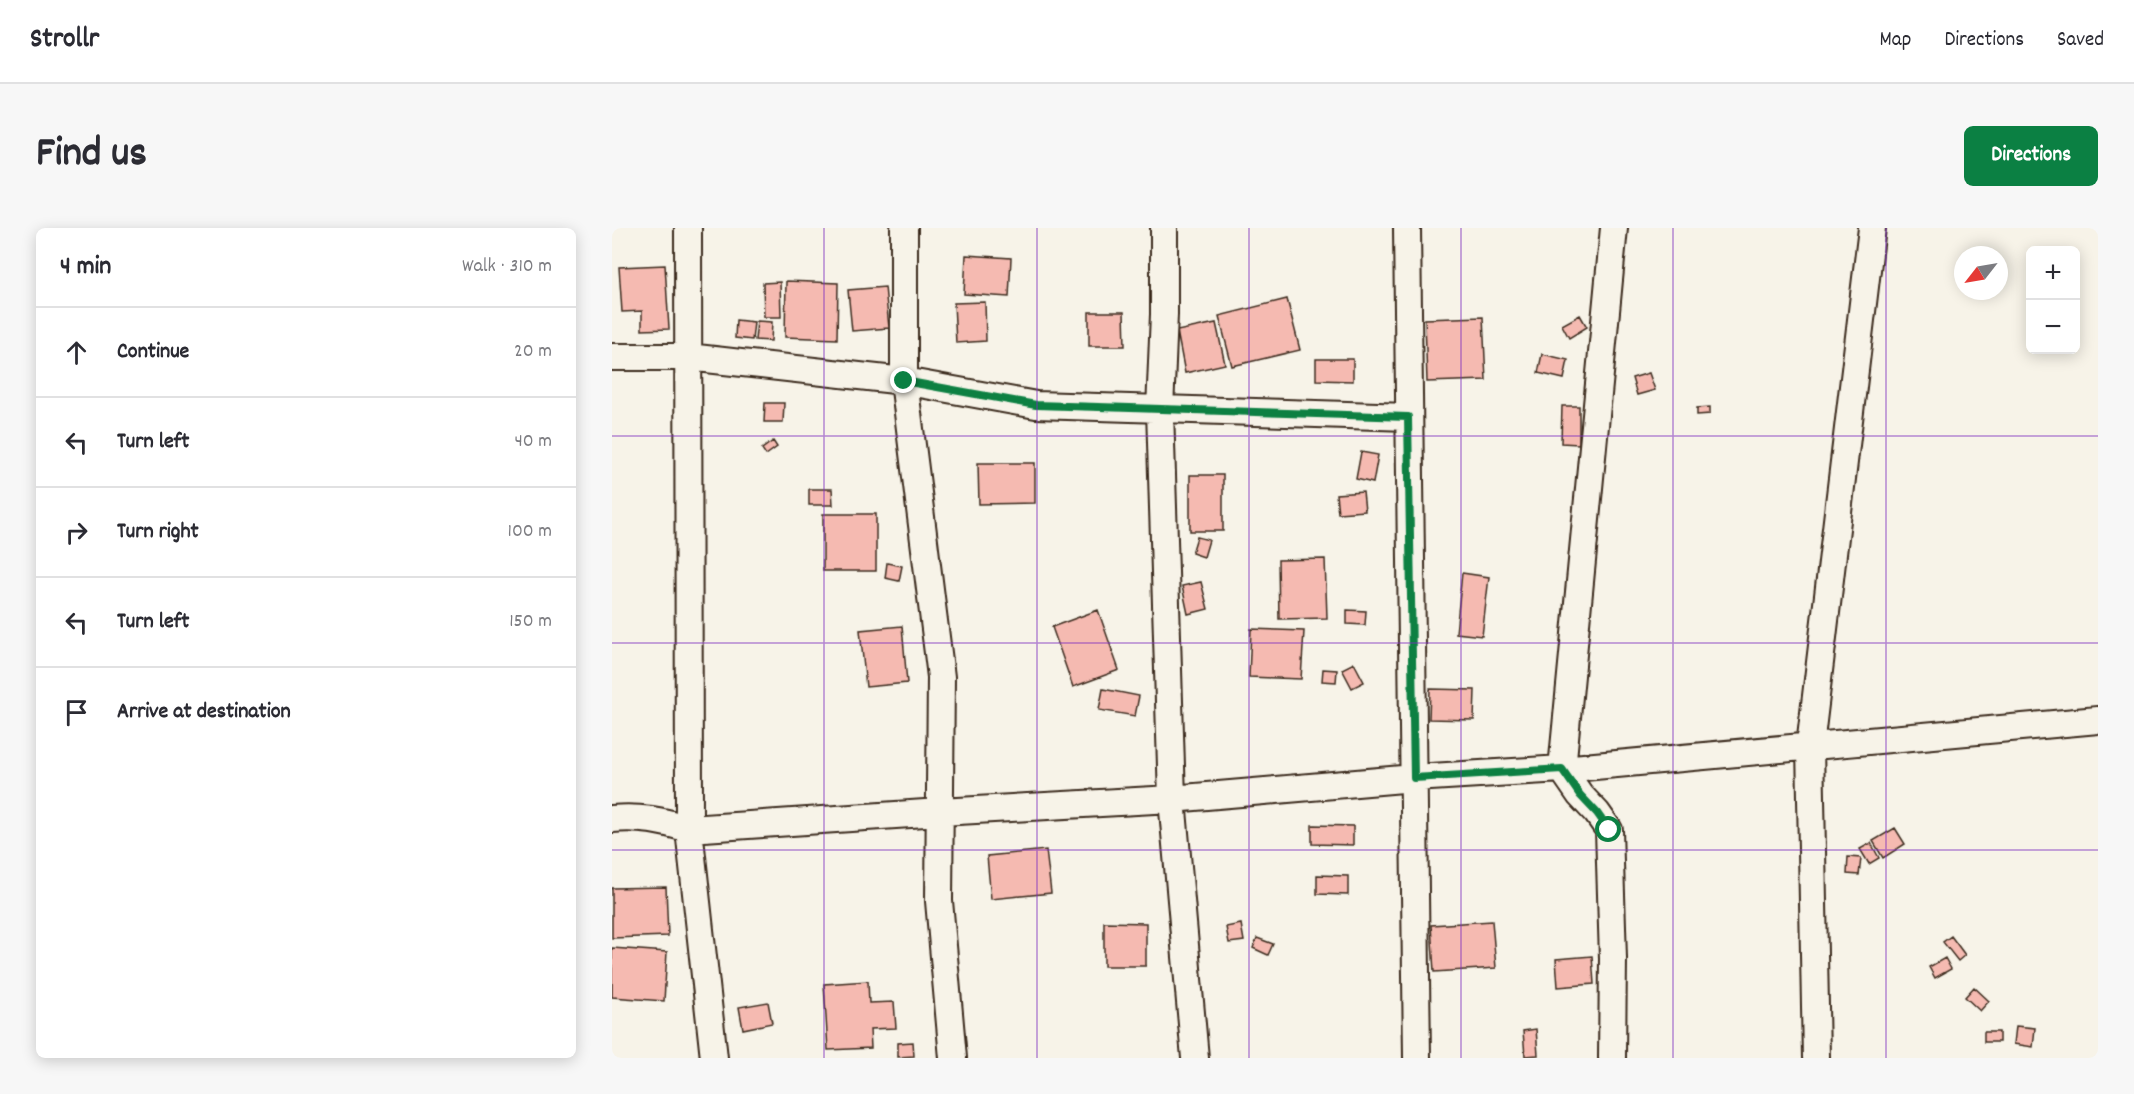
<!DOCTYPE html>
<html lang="en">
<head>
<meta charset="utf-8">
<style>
	:root { --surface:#fff; --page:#f7f7f7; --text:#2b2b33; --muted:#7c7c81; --line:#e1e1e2; --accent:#0b8043 }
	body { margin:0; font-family:Dekko,sans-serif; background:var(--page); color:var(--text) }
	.controls { position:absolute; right:18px; top:18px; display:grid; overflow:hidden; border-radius:9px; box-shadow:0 3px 15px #0003 }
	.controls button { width:54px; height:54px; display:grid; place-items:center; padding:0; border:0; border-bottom:2px solid var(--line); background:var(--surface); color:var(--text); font:30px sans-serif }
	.compass { position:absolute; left:1342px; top:18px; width:54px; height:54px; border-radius:50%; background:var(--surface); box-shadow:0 3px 15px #0003; rotate:239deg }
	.stop { position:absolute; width:18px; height:18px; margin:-14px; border:4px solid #0b8043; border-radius:50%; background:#fff }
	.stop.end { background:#0b8043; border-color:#fff; box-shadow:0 2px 6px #0008 }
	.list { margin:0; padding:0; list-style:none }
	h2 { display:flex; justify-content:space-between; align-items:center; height:78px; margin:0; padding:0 24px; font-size:26px }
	h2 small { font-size:20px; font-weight:400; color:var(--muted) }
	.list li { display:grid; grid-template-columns:39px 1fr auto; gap:18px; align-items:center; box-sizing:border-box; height:90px; padding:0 24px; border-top:2px solid var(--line) }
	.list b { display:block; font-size:22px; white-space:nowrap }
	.list em { font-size:20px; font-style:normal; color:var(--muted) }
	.icon { flex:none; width:33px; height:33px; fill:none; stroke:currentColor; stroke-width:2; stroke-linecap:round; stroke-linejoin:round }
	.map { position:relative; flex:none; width:1486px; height:830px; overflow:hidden; border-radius:9px }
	header { display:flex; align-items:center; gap:36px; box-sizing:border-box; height:84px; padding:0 30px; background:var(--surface); border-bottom:2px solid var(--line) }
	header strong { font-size:28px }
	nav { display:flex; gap:33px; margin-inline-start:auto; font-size:21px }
	.intro { display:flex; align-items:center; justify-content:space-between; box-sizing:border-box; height:144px; padding:0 36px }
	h1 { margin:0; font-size:42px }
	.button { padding:15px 27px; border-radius:9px; background:var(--accent); color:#fff; font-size:21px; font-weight:700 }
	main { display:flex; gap:36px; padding:0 36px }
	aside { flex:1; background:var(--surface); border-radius:9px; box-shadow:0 3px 15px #0003 }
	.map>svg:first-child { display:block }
	.building { fill:#f5bab1; stroke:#3b2a1e; stroke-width:1.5 }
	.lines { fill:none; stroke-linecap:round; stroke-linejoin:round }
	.minor-casing { stroke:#3b2a1e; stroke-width:30 }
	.minor { stroke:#f7f3e8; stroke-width:26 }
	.route { stroke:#0b8043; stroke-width:8 }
	.grid { fill:none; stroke:#7b2cbf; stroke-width:1.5; stroke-opacity:0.55 }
</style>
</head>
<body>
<header>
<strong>Strollr</strong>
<nav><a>Map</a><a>Directions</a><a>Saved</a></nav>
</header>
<div class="intro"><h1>Find us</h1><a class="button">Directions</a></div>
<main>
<aside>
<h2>4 min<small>Walk · 310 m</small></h2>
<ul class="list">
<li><svg class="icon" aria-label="ahead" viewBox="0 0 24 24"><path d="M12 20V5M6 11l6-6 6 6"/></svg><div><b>Continue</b></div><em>20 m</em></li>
<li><svg class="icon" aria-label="left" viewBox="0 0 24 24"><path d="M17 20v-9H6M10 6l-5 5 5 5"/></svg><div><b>Turn left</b></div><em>40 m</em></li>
<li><svg class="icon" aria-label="right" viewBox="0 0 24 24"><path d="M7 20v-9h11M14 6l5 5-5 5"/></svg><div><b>Turn right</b></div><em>100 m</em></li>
<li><svg class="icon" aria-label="left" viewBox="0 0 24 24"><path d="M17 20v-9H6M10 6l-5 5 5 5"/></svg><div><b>Turn left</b></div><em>150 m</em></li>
<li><svg class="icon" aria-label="arrive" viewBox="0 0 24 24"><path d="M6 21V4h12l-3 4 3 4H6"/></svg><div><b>Arrive at destination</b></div></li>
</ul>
</aside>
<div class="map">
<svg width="1486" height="830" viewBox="0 0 1486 830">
	<rect width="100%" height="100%" fill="#f7f3e8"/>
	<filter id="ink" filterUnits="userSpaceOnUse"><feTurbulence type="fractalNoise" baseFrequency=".0167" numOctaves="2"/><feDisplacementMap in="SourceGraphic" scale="12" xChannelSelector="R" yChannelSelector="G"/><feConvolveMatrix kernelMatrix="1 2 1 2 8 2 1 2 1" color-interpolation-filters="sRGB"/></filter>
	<g filter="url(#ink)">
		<path class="building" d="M 354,27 L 399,30 L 397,69 L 352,66 Z
			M 53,37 L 57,101 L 30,102 L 30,83 L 10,84 L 7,39 Z
			M 174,53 L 226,55 L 225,111 L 173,109 Z
			M 168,54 L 169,89 L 152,89 L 151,55 Z
			M 273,59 L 277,100 L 240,103 L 236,62 Z
			M 675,71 L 688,122 L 620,138 L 607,88 Z
			M 373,74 L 374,113 L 344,115 L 342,75 Z
			M 477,84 L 512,84 L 513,118 L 477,118 Z
			M 968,87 L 975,99 L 957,110 L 950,97 Z
			M 871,89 L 874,152 L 815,154 L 813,91 Z
			M 124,92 L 142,94 L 140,112 L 123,110 Z
			M 145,93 L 160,94 L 159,113 L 143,112 Z
			M 604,95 L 613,136 L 573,145 L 565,103 Z
			M 930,126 L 956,132 L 952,151 L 926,145 Z
			M 704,131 L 741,131 L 741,153 L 704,152 Z
			M 1037,145 L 1043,162 L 1025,167 L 1020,150 Z
			M 153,175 L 172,175 L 171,194 L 152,194 Z
			M 950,178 L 967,178 L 967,216 L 949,215 Z
			M 1098,179 L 1098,186 L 1085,187 L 1085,180 Z
			M 161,213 L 165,219 L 154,227 L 150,221 Z
			M 749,224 L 766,227 L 761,255 L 744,251 Z
			M 366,235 L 423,235 L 423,275 L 367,276 Z
			M 578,247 L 611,247 L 611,303 L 578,303 Z
			M 197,261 L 220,261 L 221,277 L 197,277 Z
			M 751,264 L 753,283 L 726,285 L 724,266 Z
			M 211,286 L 264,286 L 264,343 L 211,343 Z
			M 585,309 L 597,312 L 592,329 L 580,325 Z
			M 713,331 L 715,390 L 667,391 L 666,332 Z
			M 275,335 L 290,338 L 287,353 L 273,350 Z
			M 850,345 L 877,349 L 870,408 L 844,405 Z
			M 589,354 L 596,381 L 576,386 L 570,358 Z
			M 486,382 L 507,442 L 461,459 L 440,399 Z
			M 735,382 L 754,383 L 753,397 L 735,396 Z
			M 290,398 L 295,455 L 254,459 L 248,402 Z
			M 639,401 L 692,403 L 689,451 L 637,449 Z
			M 742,435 L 752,454 L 740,460 L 730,441 Z
			M 711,441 L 725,442 L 724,454 L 710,453 Z
			M 491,461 L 527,468 L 523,488 L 487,482 Z
			M 818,461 L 863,462 L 862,492 L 817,491 Z
			M 700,597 L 741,598 L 741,617 L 700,616 Z
			M 1283,600 L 1293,616 L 1271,630 L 1261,613 Z
			M 1259,615 L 1267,630 L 1257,636 L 1248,621 Z
			M 434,622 L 439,665 L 379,671 L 375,628 Z
			M 1236,629 L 1249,630 L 1247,647 L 1235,646 Z
			M 705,647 L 736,648 L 736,667 L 705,666 Z
			M 54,659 L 56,708 L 0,710 L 0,660 Z
			M 880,693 L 884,740 L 822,744 L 819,697 Z
			M 492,694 L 534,695 L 534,738 L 492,738 Z
			M 629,696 L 632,713 L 617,715 L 614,699 Z
			M 1339,708 L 1353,727 L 1346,733 L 1331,714 Z
			M 645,710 L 661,716 L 656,727 L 641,720 Z
			M 0,720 L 55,724 L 52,773 L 0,769 Z
			M 980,728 L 982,756 L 946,759 L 944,731 Z
			M 1333,730 L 1339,741 L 1323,750 L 1317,739 Z
			M 256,753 L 257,775 L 282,774 L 284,800 L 258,801 L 259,820 L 216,822 L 212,756 Z
			M 1362,759 L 1377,773 L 1368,783 L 1353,769 Z
			M 156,774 L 160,795 L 131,801 L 127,779 Z
			M 1404,798 L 1423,800 L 1421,819 L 1402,816 Z
			M 924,801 L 926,827 L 913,828 L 911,803 Z
			M 1372,804 L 1387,804 L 1387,814 L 1372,814 Z
			M 301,814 L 302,828 L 286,829 L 286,815 Z"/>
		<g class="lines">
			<g class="minor-casing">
				<path id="minor" d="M 76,0 L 77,601 L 102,830
					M 292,0 L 292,153 L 329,449 L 327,673 L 341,830
					M 552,0 L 552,86 L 548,182 L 560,571 L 583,830
					M 795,0 L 805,830
					M 1002,0 L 950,541 L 1486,492
					M 0,129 L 76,129 L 292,153 L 424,177 L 796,189
					M 0,591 C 27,588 51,593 77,601 L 328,584 L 560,571 L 802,550 L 950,541 L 968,567 L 985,585 L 997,602 L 1001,731 L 1000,830
					M 1204,830 L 1198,518 L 1260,0"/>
			</g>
			<use href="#minor" class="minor"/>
		</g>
	</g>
	<g class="lines" filter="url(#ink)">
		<path class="route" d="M 292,153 L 424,177 L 796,189 L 802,550 L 950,541 L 968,567 L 985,585 L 997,602"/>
	</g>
	<path class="grid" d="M 212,0 L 212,830M 425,0 L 425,830M 637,0 L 637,830M 849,0 L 849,830M 1061,0 L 1061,830M 1274,0 L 1274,830M 0,208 L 1486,208M 0,415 L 1486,415M 0,622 L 1486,622"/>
</svg>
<div class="controls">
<button>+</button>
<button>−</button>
</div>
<svg class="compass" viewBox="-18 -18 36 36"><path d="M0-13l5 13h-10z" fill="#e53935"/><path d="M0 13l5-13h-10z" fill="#7c7c81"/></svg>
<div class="stop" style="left:997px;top:602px"></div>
<div class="stop end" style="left:292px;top:153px"></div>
</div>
</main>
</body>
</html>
